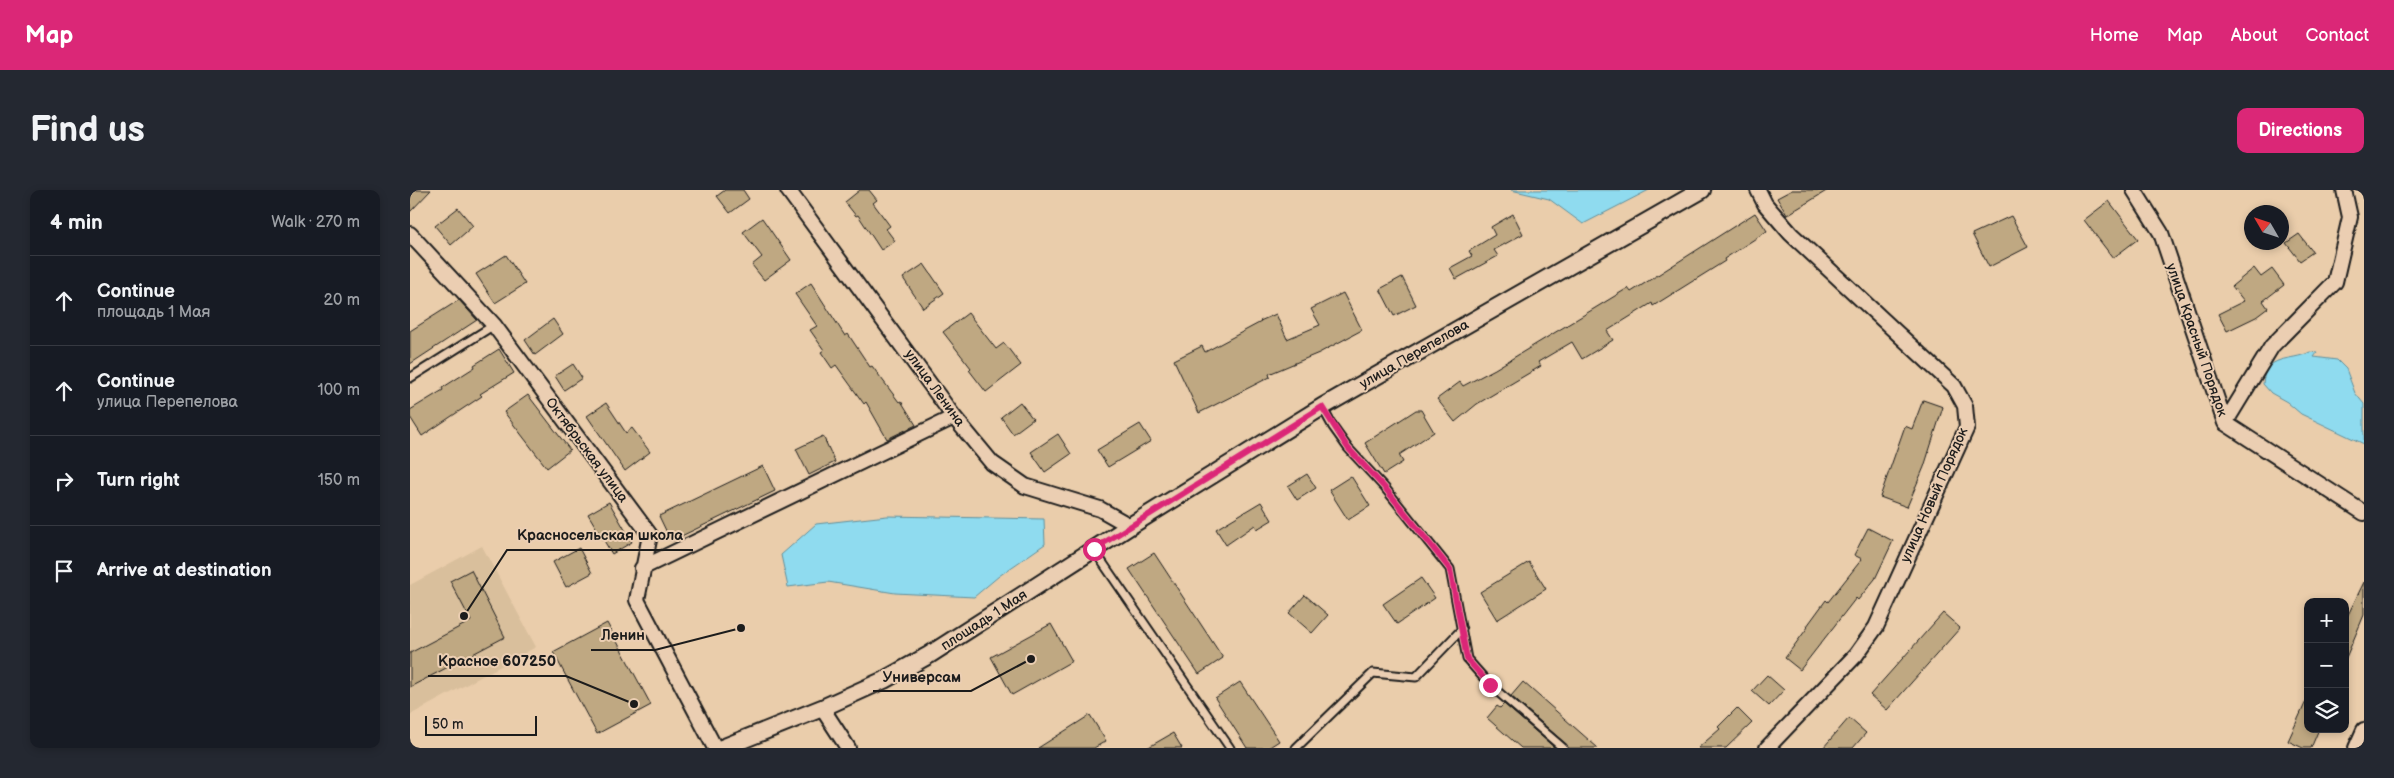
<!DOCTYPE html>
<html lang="en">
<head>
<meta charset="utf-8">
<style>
	:root { --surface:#171b24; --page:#242831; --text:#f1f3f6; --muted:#9ea1a6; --line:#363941; --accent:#db2777 }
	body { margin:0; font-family:"Balsamiq Sans",sans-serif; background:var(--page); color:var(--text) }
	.controls { position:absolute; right:15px; bottom:15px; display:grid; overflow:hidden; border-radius:10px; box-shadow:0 2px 8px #0003 }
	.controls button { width:45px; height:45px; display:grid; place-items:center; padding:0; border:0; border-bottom:1px solid var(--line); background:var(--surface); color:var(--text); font:25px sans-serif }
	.compass { position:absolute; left:1834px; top:15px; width:45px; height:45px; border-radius:50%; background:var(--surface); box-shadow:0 2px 8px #0003; rotate:309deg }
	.scale { position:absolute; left:15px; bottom:12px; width:112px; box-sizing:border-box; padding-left:5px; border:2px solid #1c1c1c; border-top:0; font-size:14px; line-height:18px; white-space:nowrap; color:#1c1c1c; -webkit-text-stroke:4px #ebceb2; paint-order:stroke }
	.stop { position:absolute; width:15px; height:15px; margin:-11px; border:4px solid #db2777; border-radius:50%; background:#fff }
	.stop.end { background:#db2777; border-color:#fff; box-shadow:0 1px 5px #0008 }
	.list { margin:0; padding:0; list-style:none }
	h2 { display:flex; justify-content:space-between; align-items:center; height:65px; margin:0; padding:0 20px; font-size:21px }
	h2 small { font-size:16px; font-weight:400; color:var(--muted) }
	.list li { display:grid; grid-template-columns:32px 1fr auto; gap:15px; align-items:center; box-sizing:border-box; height:90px; padding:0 20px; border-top:1px solid var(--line) }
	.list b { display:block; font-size:19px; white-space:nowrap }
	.list p { margin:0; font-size:16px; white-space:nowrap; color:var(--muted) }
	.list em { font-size:16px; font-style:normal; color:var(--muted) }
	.icon { flex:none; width:28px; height:28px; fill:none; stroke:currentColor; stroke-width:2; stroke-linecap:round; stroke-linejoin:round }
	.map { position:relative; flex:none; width:1954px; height:558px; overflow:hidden; border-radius:10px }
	header { display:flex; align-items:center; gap:30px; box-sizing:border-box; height:70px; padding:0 25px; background:var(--accent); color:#fff }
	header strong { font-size:24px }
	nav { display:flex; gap:28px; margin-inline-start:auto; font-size:18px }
	.intro { display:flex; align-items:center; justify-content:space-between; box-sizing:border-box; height:120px; padding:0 30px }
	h1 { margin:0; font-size:35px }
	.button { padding:12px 22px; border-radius:10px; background:var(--accent); color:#fff; font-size:18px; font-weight:700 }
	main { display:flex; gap:30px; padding:0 30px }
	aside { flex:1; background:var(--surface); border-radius:10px; box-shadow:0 2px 8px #0003 }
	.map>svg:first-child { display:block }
	.built { fill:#d9bf9c }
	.water { fill:#8fdbef; stroke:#618f9b }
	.building { fill:#bfa882; stroke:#1c1c1c }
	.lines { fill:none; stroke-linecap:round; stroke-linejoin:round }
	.service-casing { stroke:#1c1c1c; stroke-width:11 }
	.minor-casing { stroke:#1c1c1c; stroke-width:18 }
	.tertiary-casing { stroke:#1c1c1c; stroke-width:20 }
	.service { stroke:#ebceb2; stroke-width:7 }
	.minor { stroke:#ebceb2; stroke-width:14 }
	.tertiary { stroke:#ebceb2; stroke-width:16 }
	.route { stroke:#db2777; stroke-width:6 }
	.labels { text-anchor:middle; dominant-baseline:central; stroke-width:4; stroke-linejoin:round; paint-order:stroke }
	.street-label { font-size:14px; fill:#1c1c1c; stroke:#ebceb2 }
	.leader { fill:none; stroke:#1c1c1c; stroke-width:2 }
	.callout-dot { fill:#1c1c1c; stroke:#ebceb2; stroke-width:2 }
	.callout-label { font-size:15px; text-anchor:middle; font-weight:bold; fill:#1c1c1c; stroke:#ebceb2; stroke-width:4; stroke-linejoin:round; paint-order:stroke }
</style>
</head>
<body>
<header>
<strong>Map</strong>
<nav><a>Home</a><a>Map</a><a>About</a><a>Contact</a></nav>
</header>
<div class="intro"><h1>Find us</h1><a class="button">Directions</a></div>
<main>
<aside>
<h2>4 min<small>Walk · 270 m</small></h2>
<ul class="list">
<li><svg class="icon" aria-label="ahead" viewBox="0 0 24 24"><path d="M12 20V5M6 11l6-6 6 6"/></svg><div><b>Continue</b><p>площадь 1 Мая</p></div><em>20 m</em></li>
<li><svg class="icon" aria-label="ahead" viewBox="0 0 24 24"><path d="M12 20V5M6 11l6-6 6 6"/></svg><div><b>Continue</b><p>улица Перепелова</p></div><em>100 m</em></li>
<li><svg class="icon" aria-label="right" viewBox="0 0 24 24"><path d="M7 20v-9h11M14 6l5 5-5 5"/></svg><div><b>Turn right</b></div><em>150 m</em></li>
<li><svg class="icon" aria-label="arrive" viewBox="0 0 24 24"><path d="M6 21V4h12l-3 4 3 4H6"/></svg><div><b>Arrive at destination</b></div></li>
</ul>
</aside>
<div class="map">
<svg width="1954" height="558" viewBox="0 0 1954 558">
	<rect width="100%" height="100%" fill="#eacdab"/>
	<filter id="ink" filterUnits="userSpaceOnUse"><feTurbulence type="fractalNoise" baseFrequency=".02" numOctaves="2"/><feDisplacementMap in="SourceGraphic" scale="10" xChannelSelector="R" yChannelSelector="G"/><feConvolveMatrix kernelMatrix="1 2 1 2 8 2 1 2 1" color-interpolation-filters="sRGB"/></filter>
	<g filter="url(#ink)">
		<path class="built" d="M 72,356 L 126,457 L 0,525 L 0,395 Z"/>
		<path class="water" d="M 1101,0 L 1239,0 L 1173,34 L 1139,9 Z
			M 1900,162 L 1907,163 L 1904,167 L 1927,170 L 1936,179 L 1945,203 L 1954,214 L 1954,254 L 1891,224 L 1877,212 L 1861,203 L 1853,194 C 1855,163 1881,172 1900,162 Z
			M 477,326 L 634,329 L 635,354 L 589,386 L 564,407 L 485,403 L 418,392 L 378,397 L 371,365 L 406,334 Z"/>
		<path class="building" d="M 0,0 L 21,0 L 0,22 Z
			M 315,0 L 333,0 L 339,9 L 320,23 L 307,6 Z
			M 450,0 L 459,0 L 467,10 L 463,13 L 480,36 L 476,39 L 485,51 L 471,60 L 448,25 L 446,26 L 435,12 Z
			M 1382,0 L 1418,0 L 1377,25 L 1367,8 Z
			M 1699,11 L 1728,49 L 1703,68 L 1674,30 Z
			M 48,18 L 63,36 L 41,55 L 25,36 Z
			M 1345,23 L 1357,41 L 1314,69 L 1315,71 L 1243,116 L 1242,113 L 1197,141 L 1203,150 L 1172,169 L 1162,152 L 1128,172 L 1131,176 L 1067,214 L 1045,232 L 1027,209 L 1050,192 L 1053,196 L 1085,179 L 1218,98 L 1221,102 Z
			M 1103,24 L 1113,44 L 1084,60 L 1088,66 L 1046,89 L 1040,78 L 1062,66 L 1059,61 L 1085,45 L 1081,37 Z
			M 1601,26 L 1618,57 L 1579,77 L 1562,44 Z
			M 352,28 L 381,70 L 354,90 L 342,75 L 352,67 L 333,42 Z
			M 1889,44 L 1903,62 L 1890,71 L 1876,53 Z
			M 96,65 L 115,94 L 85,113 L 66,84 Z
			M 514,74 L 534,103 L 513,118 L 493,88 Z
			M 1844,78 L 1851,87 L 1862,79 L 1874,95 L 1853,111 L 1858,118 L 1846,127 L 1817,141 L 1808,124 L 1834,111 L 1822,96 Z
			M 992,87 L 1006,115 L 984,126 L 970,99 Z
			M 401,93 L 435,146 L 438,144 L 460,177 L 462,176 L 489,212 L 491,211 L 506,235 L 477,249 L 456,212 L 454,214 L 426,175 L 422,178 L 411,162 L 414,160 L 400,140 L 407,136 L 385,104 Z
			M 933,103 L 952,140 L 909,163 L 859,184 L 860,187 L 789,223 L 764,170 L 792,156 L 795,162 L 851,132 L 850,131 L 866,124 L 877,149 L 910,135 L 901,119 Z
			M 49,110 L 67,130 L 0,174 L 0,141 Z
			M 558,123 L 586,159 L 594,153 L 611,175 L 576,202 L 559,180 L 561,178 L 533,142 Z
			M 143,129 L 153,144 L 125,165 L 115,150 Z
			M 89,159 L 104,183 L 70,204 L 72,206 L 12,246 L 0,227 L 0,220 L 33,200 L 32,198 L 65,177 L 64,175 Z
			M 163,174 L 172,188 L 154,200 L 145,186 Z
			M 118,205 L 160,260 L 137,278 L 94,222 Z
			M 1513,210 L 1533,217 L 1514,277 L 1497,317 L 1470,307 L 1495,236 L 1502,239 Z
			M 610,212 L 623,229 L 603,244 L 591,227 Z
			M 196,213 L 216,243 L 222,238 L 240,262 L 215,281 L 177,226 Z
			M 1006,220 L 1011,220 L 1024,242 L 989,265 L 993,272 L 974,284 L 955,253 Z
			M 730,234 L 741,251 L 698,277 L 687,260 Z
			M 648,244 L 661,264 L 635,282 L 621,262 Z
			M 413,246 L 425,272 L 399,285 L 386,259 Z
			M 353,276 L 365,301 L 261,351 L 249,326 Z
			M 897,284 L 906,298 L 887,310 L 878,296 Z
			M 941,286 L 960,316 L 938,330 L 919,300 Z
			M 199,312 L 222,352 L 202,364 L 178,324 Z
			M 851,312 L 862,330 L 847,339 L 845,335 L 816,355 L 806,339 Z
			M 1458,338 L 1483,351 L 1465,389 L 1448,410 L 1446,408 L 1390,480 L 1375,468 L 1398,437 L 1397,436 L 1416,410 L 1418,412 L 1452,369 L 1444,365 Z
			M 169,358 L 182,383 L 156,397 L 143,372 Z
			M 744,363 L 813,468 L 789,484 L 719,379 Z
			M 1119,372 L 1136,399 L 1087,430 L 1070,402 Z
			M 61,380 L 95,447 L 0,497 L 0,463 L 61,431 L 40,391 Z
			M 1011,388 L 1025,408 L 987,434 L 973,414 Z
			M 1954,392 L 1954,425 L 1935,470 L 1935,431 Z
			M 895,405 L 918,425 L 902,443 L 879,423 Z
			M 1533,423 L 1550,438 L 1477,520 L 1460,505 Z
			M 197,433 L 241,515 L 187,544 L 143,462 Z
			M 641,434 L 662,471 L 602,505 L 581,467 Z
			M 1357,485 L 1374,500 L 1359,516 L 1342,501 Z
			M 830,492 L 869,551 L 858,558 L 837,558 L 805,508 Z
			M 1113,492 L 1188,558 L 1158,558 L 1156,554 L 1101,506 Z
			M 1898,507 L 1898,539 L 1909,539 L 1901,558 L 1893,558 L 1878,551 Z
			M 1094,514 L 1145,558 L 1111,558 L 1077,528 L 1087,516 L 1090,518 Z
			M 1327,518 L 1342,533 L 1316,558 L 1288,558 L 1310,539 L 1308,537 Z
			M 680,525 L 696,551 L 684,558 L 628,558 Z
			M 1439,528 L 1456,543 L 1443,558 L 1413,558 Z
			M 763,543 L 772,558 L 737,558 Z"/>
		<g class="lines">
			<g class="service-casing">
				<path id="service" d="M 0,188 L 84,135
					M 912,217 L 923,237 L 938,258 L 975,298 L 1040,379 L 1057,469 L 1080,495 L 1153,558
					M 684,360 L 820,558
					M 886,558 L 963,483 L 1006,487 L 1052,439"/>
			</g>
			<g class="minor-casing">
				<path id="minor" d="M 378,0 L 544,227 L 582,273 L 615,296 L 690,319 L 720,336
					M 1348,0 L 1355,14 L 1381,44 L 1544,196 L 1555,216 L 1557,237 L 1466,437 L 1446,465 L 1357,558
					M 1724,0 L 1751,43 L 1815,233 L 1954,323
					M 0,44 L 84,135 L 240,345 L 227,410 L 305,558
					M 1815,233 L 1862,156 L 1925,92 L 1940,27 L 1934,0
					M 232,378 L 544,227
					M 412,518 L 438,558
					M 1946,558 L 1954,540"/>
			</g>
			<g class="tertiary-casing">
				<path id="tertiary" d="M 312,558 L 412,518 L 474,490 L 519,465 L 720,336 L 912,217 L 1292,0"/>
			</g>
			<use href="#service" class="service"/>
			<use href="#minor" class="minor"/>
			<use href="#tertiary" class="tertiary"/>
		</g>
	</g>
	<g class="lines" filter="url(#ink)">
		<path class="route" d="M 684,359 L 912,217 L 938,258 L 975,298 L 1040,379 L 1057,469 L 1080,495"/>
	</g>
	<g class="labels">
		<g class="street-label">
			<text transform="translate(1787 150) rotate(71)">улица Красный Порядок</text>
			<text transform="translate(1004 164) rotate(-30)">улица Перепелова</text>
			<text transform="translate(525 198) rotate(54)">улица Ленина</text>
			<text transform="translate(177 260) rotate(53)">Октябрьская улица</text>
			<text transform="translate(1524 305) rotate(-66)">улица Новый Порядок</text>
			<text transform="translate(574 430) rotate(-33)">площадь 1 Мая</text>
		</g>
	</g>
	<path class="leader" d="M54 426L97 360H283M331 438L245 460H181M224 514L156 486H18M621 469L561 501H463"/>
	<g class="callout-dot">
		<circle cx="54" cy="426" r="5"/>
		<circle cx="331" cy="438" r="5"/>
		<circle cx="224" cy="514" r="5"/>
		<circle cx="621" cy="469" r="5"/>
	</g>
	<g class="callout-label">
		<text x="190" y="350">Красносельская школа</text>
		<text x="213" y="450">Ленин</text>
		<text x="87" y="476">Красное 607250</text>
		<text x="512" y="492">Универсам</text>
	</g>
</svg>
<div class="controls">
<button>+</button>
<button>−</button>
<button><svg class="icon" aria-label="layers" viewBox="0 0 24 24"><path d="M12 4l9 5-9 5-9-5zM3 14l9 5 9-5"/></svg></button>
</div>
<svg class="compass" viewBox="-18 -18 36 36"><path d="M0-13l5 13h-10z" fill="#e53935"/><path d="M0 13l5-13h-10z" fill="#9ea1a6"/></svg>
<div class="scale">50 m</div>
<div class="stop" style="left:684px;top:359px"></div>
<div class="stop end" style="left:1080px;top:495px"></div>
</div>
</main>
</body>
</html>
